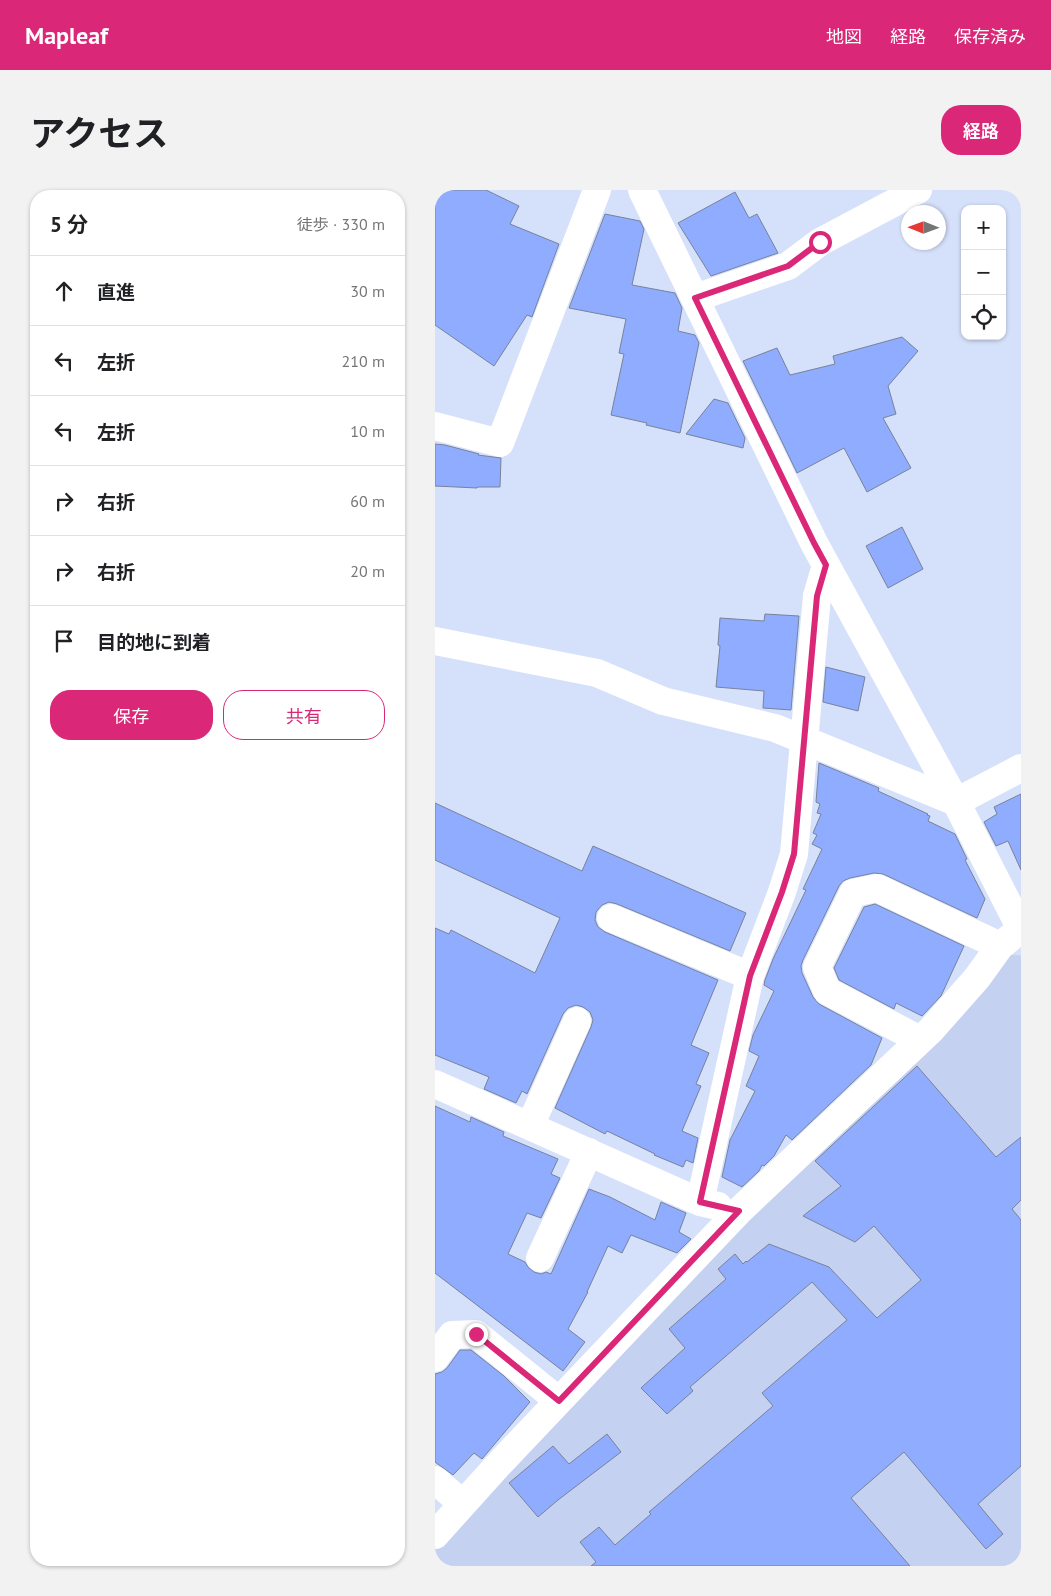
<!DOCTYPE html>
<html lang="ja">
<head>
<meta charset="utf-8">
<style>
	:root { --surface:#fff; --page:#f2f2f2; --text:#202124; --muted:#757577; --line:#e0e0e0; --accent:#db2777 }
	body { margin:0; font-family:"PT Sans","Noto Sans JP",sans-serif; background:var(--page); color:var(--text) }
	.controls { position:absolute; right:15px; top:15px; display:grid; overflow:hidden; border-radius:10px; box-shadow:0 1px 4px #0004 }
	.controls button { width:45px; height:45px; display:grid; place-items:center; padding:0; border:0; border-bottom:1px solid var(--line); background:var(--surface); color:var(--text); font:25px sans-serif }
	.compass { position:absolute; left:466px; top:15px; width:45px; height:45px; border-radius:50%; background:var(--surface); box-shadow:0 1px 4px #0004; rotate:271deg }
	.stop { position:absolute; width:15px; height:15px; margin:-11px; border:4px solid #db2777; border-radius:50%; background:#fff }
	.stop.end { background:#db2777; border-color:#fff; box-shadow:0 1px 5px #0008 }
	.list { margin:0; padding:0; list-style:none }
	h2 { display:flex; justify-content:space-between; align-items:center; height:65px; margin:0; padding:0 20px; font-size:21px }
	h2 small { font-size:16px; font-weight:400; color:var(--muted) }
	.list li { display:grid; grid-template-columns:32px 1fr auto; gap:15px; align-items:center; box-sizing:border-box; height:70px; padding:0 20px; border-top:1px solid var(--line) }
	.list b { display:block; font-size:19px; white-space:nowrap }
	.list em { font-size:16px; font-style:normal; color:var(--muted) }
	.actions { display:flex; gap:10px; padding:15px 20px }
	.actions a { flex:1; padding:11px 0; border:1px solid var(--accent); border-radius:20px; text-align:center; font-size:18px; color:var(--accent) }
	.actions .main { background:var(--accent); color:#fff }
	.icon { flex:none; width:28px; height:28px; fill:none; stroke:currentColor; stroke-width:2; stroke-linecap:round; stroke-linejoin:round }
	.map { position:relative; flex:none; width:586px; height:1376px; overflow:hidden; border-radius:20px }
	header { display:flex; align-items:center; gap:30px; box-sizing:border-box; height:70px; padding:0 25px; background:var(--accent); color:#fff }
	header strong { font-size:24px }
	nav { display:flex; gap:28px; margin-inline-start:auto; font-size:18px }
	.intro { display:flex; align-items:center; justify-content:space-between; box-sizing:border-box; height:120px; padding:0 30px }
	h1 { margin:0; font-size:35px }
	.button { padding:12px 22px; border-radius:20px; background:var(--accent); color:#fff; font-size:18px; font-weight:700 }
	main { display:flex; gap:30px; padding:0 30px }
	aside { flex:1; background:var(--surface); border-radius:20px; box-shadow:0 1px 4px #0004 }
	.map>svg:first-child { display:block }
	.built { fill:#c5d1f1 }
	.building { fill:#8facfe; stroke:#78829a }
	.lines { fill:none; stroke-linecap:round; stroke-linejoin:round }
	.minor { stroke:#fff; stroke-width:28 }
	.route { stroke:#db2777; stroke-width:6 }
</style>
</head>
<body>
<header>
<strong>Mapleaf</strong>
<nav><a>地図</a><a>経路</a><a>保存済み</a></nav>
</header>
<div class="intro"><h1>アクセス</h1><a class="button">経路</a></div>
<main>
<aside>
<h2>5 分<small>徒歩 · 330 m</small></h2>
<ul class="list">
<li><svg class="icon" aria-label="ahead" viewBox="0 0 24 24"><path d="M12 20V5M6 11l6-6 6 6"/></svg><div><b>直進</b></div><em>30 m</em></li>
<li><svg class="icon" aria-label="left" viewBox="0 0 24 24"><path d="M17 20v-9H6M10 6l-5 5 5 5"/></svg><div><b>左折</b></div><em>210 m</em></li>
<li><svg class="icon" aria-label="left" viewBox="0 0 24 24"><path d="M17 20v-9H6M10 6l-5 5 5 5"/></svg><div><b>左折</b></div><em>10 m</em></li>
<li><svg class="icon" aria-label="right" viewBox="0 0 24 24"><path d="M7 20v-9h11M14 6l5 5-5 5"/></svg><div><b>右折</b></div><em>60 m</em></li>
<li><svg class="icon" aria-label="right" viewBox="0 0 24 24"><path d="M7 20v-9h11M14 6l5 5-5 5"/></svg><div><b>右折</b></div><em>20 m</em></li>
<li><svg class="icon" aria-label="arrive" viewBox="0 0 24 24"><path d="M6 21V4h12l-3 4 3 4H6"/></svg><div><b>目的地に到着</b></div></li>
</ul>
<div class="actions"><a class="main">保存</a><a>共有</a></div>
</aside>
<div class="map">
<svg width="586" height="1376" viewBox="0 0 586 1376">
	<rect width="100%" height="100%" fill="#d5e0fb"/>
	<path class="built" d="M 568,765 L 585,765 L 586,768 L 586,1376 L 0,1376 L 0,1352 Z"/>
	<path class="building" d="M 0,0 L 51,0 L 84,16 L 75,34 L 124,54 L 97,127 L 92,125 L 59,176 L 0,135 Z
		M 300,2 L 314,28 L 322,24 L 343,63 L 276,86 L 243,33 Z
		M 170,24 L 205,31 L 209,39 L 197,95 L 240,103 L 247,118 L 243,141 L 260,145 L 264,153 L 245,243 L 211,235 L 212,233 L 176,225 L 189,164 L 184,163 L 191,129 L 134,118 Z
		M 467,147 L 483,161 L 453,196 L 461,224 L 448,228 L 476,278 L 432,302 L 409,258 L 362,283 L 308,171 L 342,158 L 355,185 L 400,174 L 398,166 Z
		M 279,209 L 293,213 L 310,248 L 308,258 L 251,244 Z
		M 0,254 L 10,255 L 44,264 L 43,265 L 66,268 L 65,297 L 43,297 L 42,298 L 0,296 Z
		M 467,337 L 488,379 L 453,398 L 431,356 Z
		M 330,424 L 364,426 L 356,520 L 328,518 L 329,501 L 281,497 L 285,456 L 283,455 L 285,428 L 329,431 Z
		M 391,477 L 430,487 L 423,521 L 388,512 Z
		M 384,573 L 444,598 L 443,601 L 493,624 L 492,625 L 495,626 L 493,631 L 520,644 L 532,669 L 530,670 L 550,709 L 542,728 L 448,684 L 439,683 L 415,688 L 408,691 L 404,696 L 368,770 L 366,776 L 367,783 L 378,807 L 384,814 L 447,848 L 436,875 L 357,950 L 351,945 L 339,966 L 329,976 L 327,975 L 324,981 L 307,997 L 287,987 L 295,950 L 320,901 L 311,896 L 324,866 L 314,861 L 318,845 L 339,801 L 329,795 L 330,790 L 338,769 L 371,700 L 368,699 L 387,659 L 377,654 L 382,645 L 378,643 L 386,624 L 382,623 L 385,614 L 381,612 Z
		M 586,604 L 586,680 L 573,651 L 561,656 L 549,632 L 562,624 L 559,617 Z
		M 0,613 L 147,681 L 158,656 L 311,723 L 295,761 L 182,714 L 174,712 L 167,715 L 161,722 L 160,730 L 163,737 L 170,742 L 283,790 L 256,855 L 274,863 L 261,894 L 266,896 L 247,941 L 263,948 L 258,973 L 251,970 L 248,977 L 219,965 L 220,964 L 172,941 L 170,944 L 120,918 L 156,837 L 158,830 L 155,822 L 148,817 L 141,815 L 133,818 L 128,824 L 92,904 L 87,901 L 81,913 L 49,899 L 54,887 L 0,865 L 0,738 L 14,744 L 16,740 L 100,783 L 125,728 L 0,670 Z
		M 440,714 L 529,756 L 506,806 L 487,826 L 461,813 L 459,819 L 404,790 L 399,778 L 429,717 Z
		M 482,876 L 561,967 L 586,947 L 586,1010 L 577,1019 L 586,1030 L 586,1276 L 543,1314 L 568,1344 L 551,1359 L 469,1262 L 416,1308 L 475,1376 L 156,1376 L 161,1372 L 145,1352 L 164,1337 L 180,1355 L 216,1324 L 214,1322 L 338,1216 L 327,1203 L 412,1130 L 377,1092 L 255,1197 L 258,1201 L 232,1224 L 206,1198 L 250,1158 L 234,1139 L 291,1089 L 283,1079 L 300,1064 L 308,1074 L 311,1071 L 312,1072 L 334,1054 L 394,1077 L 442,1128 L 486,1090 L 439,1036 L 420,1052 L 368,1026 L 406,996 L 380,971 Z
		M 0,916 L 35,932 L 36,927 L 69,942 L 68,946 L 123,969 L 116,984 L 125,988 L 106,1028 L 92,1023 L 73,1064 L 90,1072 L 93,1077 L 99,1082 L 106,1084 L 111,1082 L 116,1084 L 154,999 L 175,1007 L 220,1030 L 226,1012 L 251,1023 L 244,1042 L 256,1049 L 242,1063 L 196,1045 L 187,1063 L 173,1056 L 152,1102 L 153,1102 L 133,1139 L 150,1152 L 128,1181 L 0,1083 Z
		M 25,1160 L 36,1160 L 69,1186 L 95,1212 L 47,1269 L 39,1263 L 18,1285 L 0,1272 L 0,1184 L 7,1182 L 12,1178 Z
		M 172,1244 L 186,1262 L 123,1310 L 103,1327 L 74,1293 L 118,1256 L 134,1274 Z"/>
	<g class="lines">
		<path class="minor" d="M 207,0 L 379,353 L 521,612 L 586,739
			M 260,108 L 353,76 L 385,52 L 483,0
			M 0,236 L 65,253 L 162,0
			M 0,451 L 162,483 L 228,511 L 340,538 L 521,612 L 586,578
			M 176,728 L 315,786
			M 485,850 L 392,801 L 382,777 L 418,703 L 442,698 L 565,756
			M 0,894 L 265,1012 L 283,1016
			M 95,936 L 142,831
			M 265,1012 L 315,786 L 347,702 L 359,664 L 382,406 L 391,375
			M 105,1068 L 154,962
			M 0,1168 L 17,1145 L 41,1144 L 124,1211
			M 0,1290 L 28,1314
			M 0,1345 L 65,1273 L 304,1021 L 496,840 L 542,788 L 565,756 L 586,739"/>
	</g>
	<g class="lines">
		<path class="route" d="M 41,1144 L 124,1211 L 304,1021 L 265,1012 L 315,786 L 347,702 L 359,664 L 382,406 L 391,375 L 379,353 L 260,108 L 353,76 L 385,52"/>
	</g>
</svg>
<div class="controls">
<button>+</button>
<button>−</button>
<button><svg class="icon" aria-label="locate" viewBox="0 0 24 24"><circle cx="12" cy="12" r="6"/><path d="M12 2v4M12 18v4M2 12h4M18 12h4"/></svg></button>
</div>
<svg class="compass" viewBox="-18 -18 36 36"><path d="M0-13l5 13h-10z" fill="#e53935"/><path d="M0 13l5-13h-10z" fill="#757577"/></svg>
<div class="stop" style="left:385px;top:52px"></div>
<div class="stop end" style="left:41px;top:1144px"></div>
</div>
</main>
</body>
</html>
